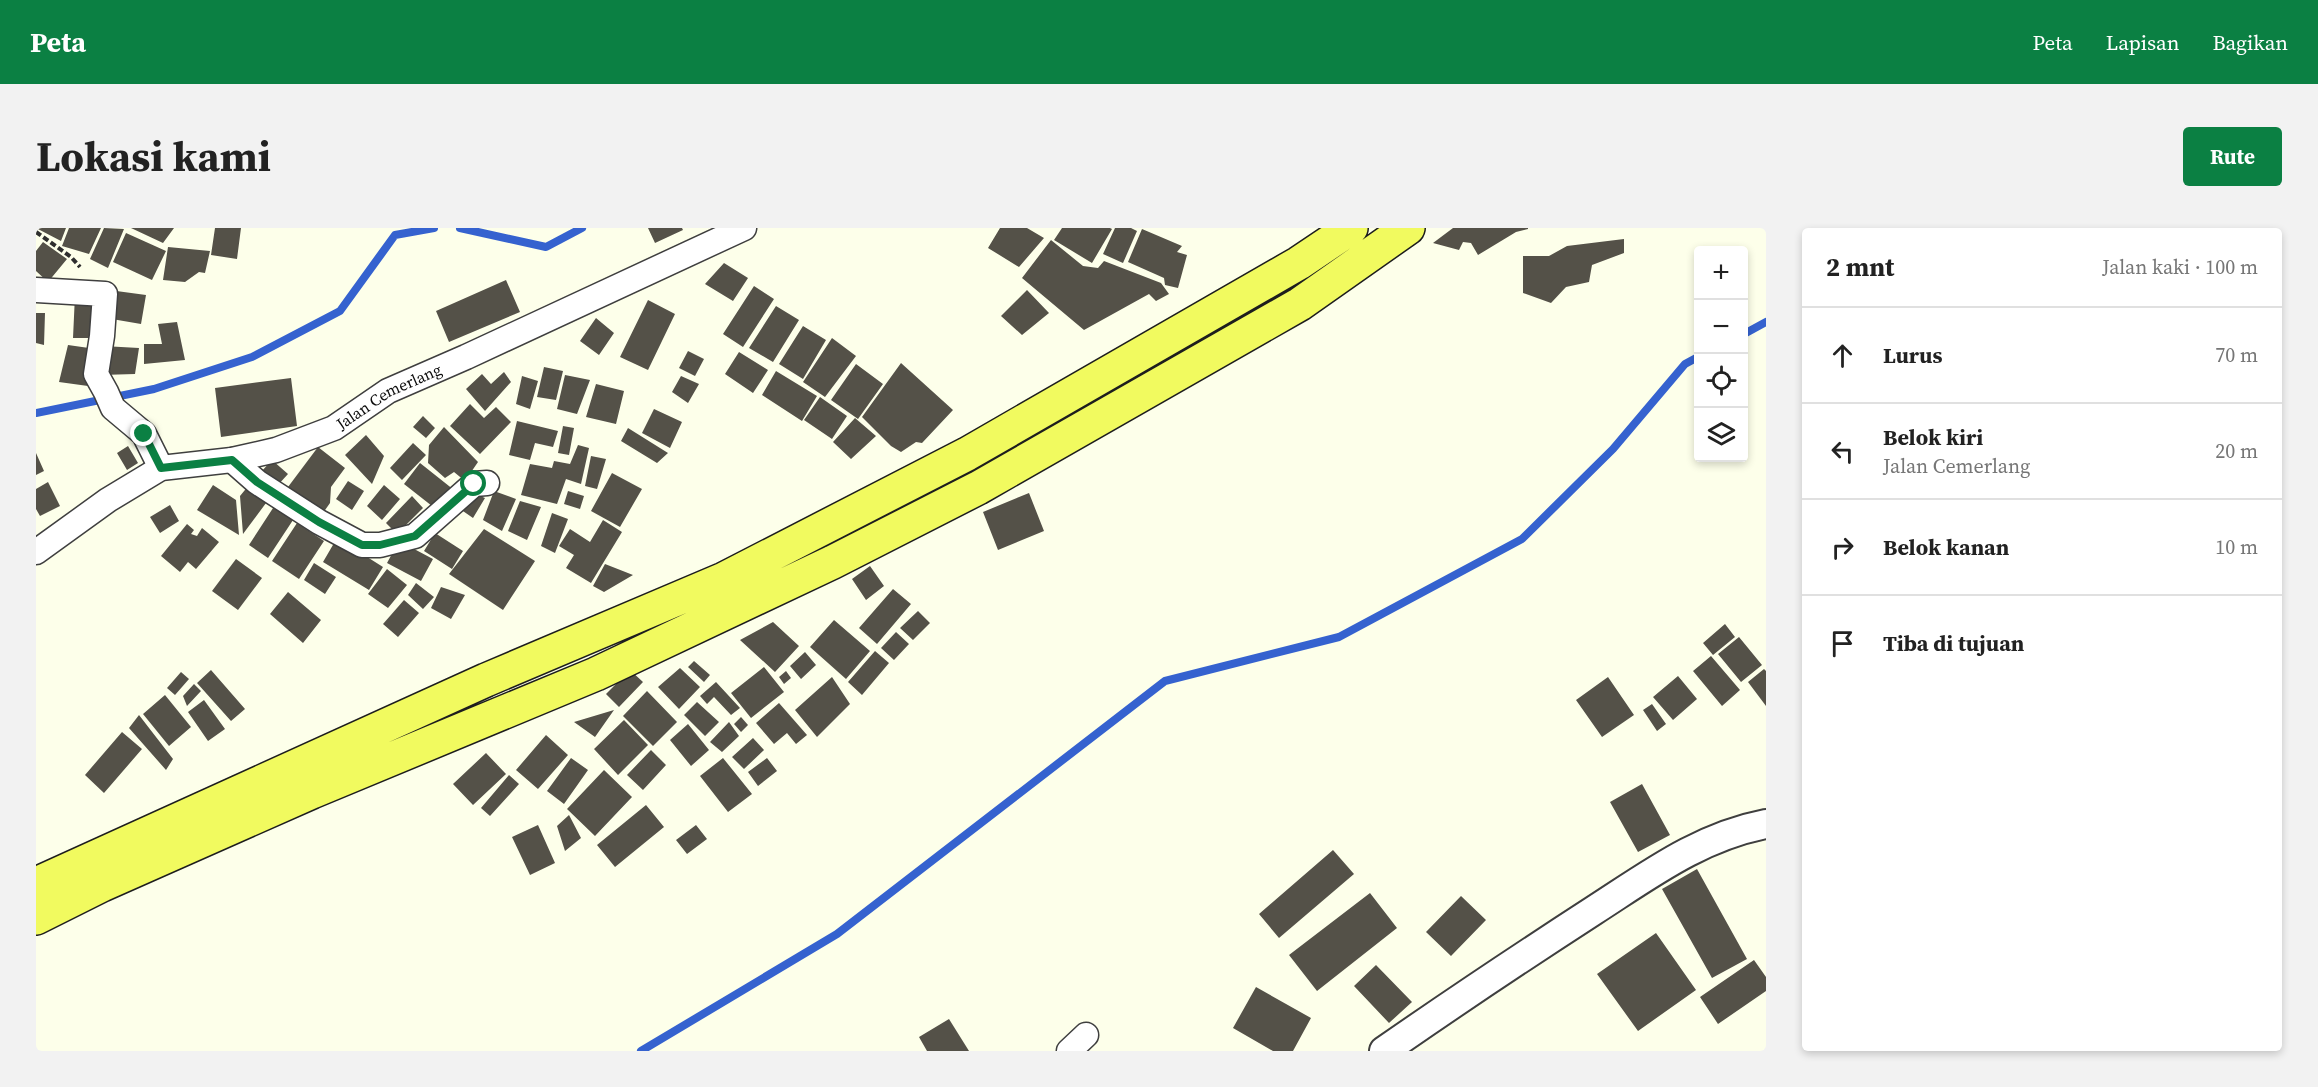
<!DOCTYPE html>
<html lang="id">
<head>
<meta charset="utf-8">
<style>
	:root { --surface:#fff; --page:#f2f2f2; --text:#222; --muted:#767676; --line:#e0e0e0; --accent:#0b8043 }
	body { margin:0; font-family:"Source Serif 4",serif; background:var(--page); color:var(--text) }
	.controls { position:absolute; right:18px; top:18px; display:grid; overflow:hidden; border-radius:6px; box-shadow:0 3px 9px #0003 }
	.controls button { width:54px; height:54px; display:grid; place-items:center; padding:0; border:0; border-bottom:2px solid var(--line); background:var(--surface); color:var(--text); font:30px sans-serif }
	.stop { position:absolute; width:18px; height:18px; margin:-14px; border:4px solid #0b8043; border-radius:50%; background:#fff }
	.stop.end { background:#0b8043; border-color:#fff; box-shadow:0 2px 6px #0008 }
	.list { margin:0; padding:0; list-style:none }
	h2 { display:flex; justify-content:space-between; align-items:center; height:78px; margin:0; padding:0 24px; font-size:26px }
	h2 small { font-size:20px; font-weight:400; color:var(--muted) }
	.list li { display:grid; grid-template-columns:39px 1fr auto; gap:18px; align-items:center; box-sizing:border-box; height:96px; padding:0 24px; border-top:2px solid var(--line) }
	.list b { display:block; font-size:22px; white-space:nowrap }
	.list p { margin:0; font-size:20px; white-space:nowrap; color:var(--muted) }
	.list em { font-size:20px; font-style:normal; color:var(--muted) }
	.icon { flex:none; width:33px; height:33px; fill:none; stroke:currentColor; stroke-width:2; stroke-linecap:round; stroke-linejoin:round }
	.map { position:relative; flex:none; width:1730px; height:823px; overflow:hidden; border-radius:6px }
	header { display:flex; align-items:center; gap:36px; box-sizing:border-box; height:84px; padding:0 30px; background:var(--accent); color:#fff }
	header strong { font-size:28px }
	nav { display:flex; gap:33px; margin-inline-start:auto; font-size:21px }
	.intro { display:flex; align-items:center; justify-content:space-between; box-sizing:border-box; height:144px; padding:0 36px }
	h1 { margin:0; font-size:42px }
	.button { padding:15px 27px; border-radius:6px; background:var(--accent); color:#fff; font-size:21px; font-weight:700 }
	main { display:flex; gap:36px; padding:0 36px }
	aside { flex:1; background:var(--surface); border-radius:6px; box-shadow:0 3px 9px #0003 }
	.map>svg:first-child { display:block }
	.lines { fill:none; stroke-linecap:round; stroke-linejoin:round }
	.stream { stroke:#3562cf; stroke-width:8 }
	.building { fill:#545148 }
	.minor-casing { stroke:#3f3f3f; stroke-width:27 }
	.tertiary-casing { stroke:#3f3f3f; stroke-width:32 }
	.primary-casing { stroke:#1d1d1d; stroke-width:36 }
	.path { stroke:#2e2e2e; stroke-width:4; stroke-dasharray:6 3; stroke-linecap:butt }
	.minor { stroke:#fff; stroke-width:24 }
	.tertiary { stroke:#fff; stroke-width:28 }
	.primary { stroke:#f1fa5f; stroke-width:33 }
	.route { stroke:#0b8043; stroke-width:8 }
	.labels { text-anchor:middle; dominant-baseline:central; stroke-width:6; stroke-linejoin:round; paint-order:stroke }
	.street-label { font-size:16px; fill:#0c0c0c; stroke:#fff }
</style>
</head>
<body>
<header>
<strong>Peta</strong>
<nav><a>Peta</a><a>Lapisan</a><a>Bagikan</a></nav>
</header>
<div class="intro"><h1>Lokasi kami</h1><a class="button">Rute</a></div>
<main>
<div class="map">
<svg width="1730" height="823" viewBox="0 0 1730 823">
	<rect width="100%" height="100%" fill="#fdffea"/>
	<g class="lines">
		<path class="stream" d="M 424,0 L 510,19 L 546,0
			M 1708,106 L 1730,94
			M 0,185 L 118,161 L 216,129 L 304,83 L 359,7 L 398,0
			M 605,823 L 801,706 L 1129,453 L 1303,409 L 1486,311 L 1577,221 L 1649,136 L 1662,129"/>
	</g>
	<path class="building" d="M 0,0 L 30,0 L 25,13 Z
		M 33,0 L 65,0 L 53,26 L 26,18 Z
		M 68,0 L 88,1 L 72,40 L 54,31 Z
		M 95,0 L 138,0 L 127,15 Z
		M 179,0 L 205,0 L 201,31 L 175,27 Z
		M 612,0 L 646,0 L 647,2 L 619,15 Z
		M 964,0 L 991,0 L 1008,10 L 983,39 L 952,20 Z
		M 1026,0 L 1074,0 L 1076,1 L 1056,35 L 1018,12 Z
		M 1079,0 L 1095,0 L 1101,3 L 1087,35 L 1067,26 Z
		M 1417,0 L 1492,0 L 1492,1 L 1480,4 L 1442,27 L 1435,15 L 1427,14 L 1423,22 L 1397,15 Z
		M 1106,1 L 1146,18 L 1141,24 L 1151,27 L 1142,60 L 1129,57 L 1128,50 L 1092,34 Z
		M 90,5 L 130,23 L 116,52 L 77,34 Z
		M 1588,11 L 1588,25 L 1556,37 L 1553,54 L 1530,59 L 1515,75 L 1487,65 L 1487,28 L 1513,28 L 1531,18 Z
		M 1015,12 L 1047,38 L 1062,40 L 1068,33 L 1125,55 L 1133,66 L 1120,73 L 1113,66 L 1048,102 L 986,50 Z
		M 7,14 L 31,31 L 12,54 L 0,43 L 0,23 Z
		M 132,19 L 174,23 L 169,45 L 163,44 L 149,54 L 127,52 Z
		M 688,35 L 712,50 L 697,73 L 669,56 Z
		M 470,52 L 484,84 L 413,114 L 400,83 Z
		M 718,58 L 738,71 L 707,119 L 687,106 Z
		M 73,62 L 110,67 L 105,96 L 70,90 Z
		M 991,62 L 1013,85 L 986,107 L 965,88 Z
		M 39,67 L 66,70 L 63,110 L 37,110 Z
		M 612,72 L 639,86 L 612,142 L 584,129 Z
		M 740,78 L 763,92 L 737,134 L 713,120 Z
		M 0,85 L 9,85 L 8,117 L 0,115 Z
		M 560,90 L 578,105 L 563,127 L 544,113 Z
		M 141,94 L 149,132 L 108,136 L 108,116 L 126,116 L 122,96 Z
		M 767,98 L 790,112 L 767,151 L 743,136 Z
		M 796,110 L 820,128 L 789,169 L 767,154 Z
		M 32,117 L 60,121 L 52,158 L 23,154 Z
		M 67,118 L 103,120 L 99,146 L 65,147 Z
		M 652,123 L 668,131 L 659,148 L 643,140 Z
		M 703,124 L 732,142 L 717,165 L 689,146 Z
		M 865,135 L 917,182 L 886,215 L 880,214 L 865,224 L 855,218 L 826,189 Z
		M 820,136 L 847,156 L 822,191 L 795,172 Z
		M 508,139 L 527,143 L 520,172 L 501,169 Z
		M 740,143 L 781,168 L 766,193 L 726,167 Z
		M 468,144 L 475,154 L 449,183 L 430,161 L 446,146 L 455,156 Z
		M 529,147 L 554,152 L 541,186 L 521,181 Z
		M 486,148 L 502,153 L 494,181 L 480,176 Z
		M 645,148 L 663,156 L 652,175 L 636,164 Z
		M 255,150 L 261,198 L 185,209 L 179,160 Z
		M 560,156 L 588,163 L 580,196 L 550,189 Z
		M 784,169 L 811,188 L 796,211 L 768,192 Z
		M 434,176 L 448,190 L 460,179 L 475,194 L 444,226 L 414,198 Z
		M 618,181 L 646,194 L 634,220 L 606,205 Z
		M 387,188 L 399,200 L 390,210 L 377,199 Z
		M 819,190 L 840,208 L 815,231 L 797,214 Z
		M 481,193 L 522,203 L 517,219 L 499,215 L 494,232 L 473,227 Z
		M 527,198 L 538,200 L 533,227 L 522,225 Z
		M 408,199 L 442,234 L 429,253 L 418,244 L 409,250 L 392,235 L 393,217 Z
		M 592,200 L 632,225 L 621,235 L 585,213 Z
		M 330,207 L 348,228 L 336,256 L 309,227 Z
		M 377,215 L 390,227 L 366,252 L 354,240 Z
		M 542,217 L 553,220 L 545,256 L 530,251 L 521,276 L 485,267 L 494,236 L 516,240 L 518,233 L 534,236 Z
		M 92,218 L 102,235 L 91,242 L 81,225 Z
		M 282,219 L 309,240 L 295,259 L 294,275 L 287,285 L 252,259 Z
		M 0,225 L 8,243 L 0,247 Z
		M 555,228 L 570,231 L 561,261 L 549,258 Z
		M 236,232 L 252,246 L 241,258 L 225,244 Z
		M 384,235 L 418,262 L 396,278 L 368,256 Z
		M 576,245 L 606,261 L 584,299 L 555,283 Z
		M 312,253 L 328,263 L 316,282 L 300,271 Z
		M 12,254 L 24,278 L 4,288 L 0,281 L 0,261 Z
		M 177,257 L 200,272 L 203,307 L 161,282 Z
		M 213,257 L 233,271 L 207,306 L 204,268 Z
		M 348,257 L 364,271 L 346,292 L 331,278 Z
		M 458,263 L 480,271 L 466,303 L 447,292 Z
		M 532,263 L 548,268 L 544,281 L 528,276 Z
		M 435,264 L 449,270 L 437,290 L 424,281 Z
		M 993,265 L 1008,303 L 962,322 L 947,284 Z
		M 376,268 L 387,280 L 361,306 L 350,295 Z
		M 484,273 L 505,279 L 491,312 L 472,303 Z
		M 134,277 L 143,293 L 124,305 L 114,289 Z
		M 239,277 L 259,289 L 232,330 L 213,317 Z
		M 516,285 L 532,291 L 519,325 L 505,318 Z
		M 567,292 L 586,304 L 555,355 L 530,340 L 538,327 L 523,318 L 534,301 L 554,314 Z
		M 261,295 L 288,313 L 263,351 L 236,333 Z
		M 151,296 L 158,302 L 155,306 L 161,308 L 166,300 L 183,314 L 160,341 L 152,334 L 144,344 L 125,328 Z
		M 448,301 L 499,333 L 467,382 L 413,346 Z
		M 399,305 L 427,323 L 416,341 L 388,323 Z
		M 301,310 L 347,339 L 333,362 L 287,334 Z
		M 363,313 L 397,331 L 385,353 L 351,335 Z
		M 200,331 L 226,350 L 202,382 L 176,363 Z
		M 278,335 L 300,349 L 289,366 L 268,352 Z
		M 569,336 L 597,347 L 568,364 L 557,358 Z
		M 834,338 L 848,358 L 830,372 L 816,351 Z
		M 351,341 L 371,357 L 352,380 L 332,366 Z
		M 380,355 L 398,369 L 387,381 L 372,367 Z
		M 405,359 L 429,367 L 415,391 L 395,380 Z
		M 857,361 L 875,376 L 841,416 L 823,400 Z
		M 252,364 L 285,392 L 267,415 L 234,386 Z
		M 368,372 L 383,385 L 362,409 L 347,396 Z
		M 882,383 L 894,395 L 877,412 L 864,400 Z
		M 798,392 L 834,423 L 810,451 L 774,419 Z
		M 737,394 L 763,418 L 739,444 L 704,412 Z
		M 1689,396 L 1699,409 L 1677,427 L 1667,415 Z
		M 860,404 L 873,416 L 858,432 L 845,420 Z
		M 1703,409 L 1726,437 L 1705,454 L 1682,426 Z
		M 839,423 L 853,435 L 826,467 L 812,454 Z
		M 769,424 L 780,437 L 765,451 L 754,438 Z
		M 1675,428 L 1704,462 L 1686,478 L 1657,443 Z
		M 658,433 L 674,447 L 668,454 L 652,439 Z
		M 728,439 L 748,464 L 715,490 L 695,465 Z
		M 644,440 L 664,459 L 643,481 L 622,459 Z
		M 1728,441 L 1730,443 L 1730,478 L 1712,454 Z
		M 175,442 L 209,481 L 195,493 L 161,455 Z
		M 594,442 L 607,454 L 583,479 L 570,466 Z
		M 750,443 L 755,450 L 748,456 L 743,449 Z
		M 145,444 L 153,451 L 139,467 L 131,460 Z
		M 1642,448 L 1661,471 L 1637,492 L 1617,469 Z
		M 796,449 L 814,476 L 781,509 L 759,482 Z
		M 1572,449 L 1598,487 L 1566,509 L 1540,472 Z
		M 680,454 L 704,480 L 695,487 L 678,469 L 671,476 L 664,468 Z
		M 158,456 L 165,463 L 151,478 L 147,468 Z
		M 611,463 L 641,494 L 617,518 L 587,488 Z
		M 129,467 L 155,499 L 133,518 L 107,486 Z
		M 168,472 L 189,501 L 172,513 L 152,484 Z
		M 661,474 L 683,494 L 669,508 L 648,487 Z
		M 743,475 L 771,507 L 760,516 L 751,505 L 738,516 L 720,495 Z
		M 1616,476 L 1630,496 L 1621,503 L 1607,482 Z
		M 578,482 L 559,509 L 538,494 Z
		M 103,487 L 137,531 L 130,542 L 93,500 Z
		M 705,489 L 712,497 L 705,504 L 698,496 Z
		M 588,492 L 612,517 L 582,547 L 558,521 Z
		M 693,494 L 703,508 L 686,524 L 674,514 Z
		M 652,496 L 673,522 L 655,538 L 634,512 Z
		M 86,504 L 106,521 L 68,565 L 49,547 Z
		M 510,507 L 532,527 L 502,561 L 480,542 Z
		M 717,510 L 728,522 L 708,541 L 696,529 Z
		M 615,522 L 630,537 L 607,562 L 591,547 Z
		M 450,525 L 470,546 L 437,577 L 417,556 Z
		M 535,530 L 552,542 L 528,576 L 511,563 Z
		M 687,530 L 716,566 L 692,584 L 664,548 Z
		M 731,530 L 741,543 L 722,558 L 712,544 Z
		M 568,542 L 596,569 L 559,608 L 531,581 Z
		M 473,547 L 483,556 L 454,588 L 445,580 Z
		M 1606,556 L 1634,607 L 1602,624 L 1574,574 Z
		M 610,577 L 628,599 L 579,639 L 561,617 Z
		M 533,587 L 545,610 L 529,623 L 521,598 Z
		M 502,597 L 519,635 L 494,647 L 476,609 Z
		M 660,597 L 671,611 L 651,626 L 640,612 Z
		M 1297,622 L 1318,646 L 1243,710 L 1223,686 Z
		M 1661,641 L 1711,731 L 1676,750 L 1626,661 Z
		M 1334,665 L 1361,700 L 1281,763 L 1253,727 Z
		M 1425,668 L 1450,692 L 1415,728 L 1390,704 Z
		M 1620,705 L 1660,762 L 1602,803 L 1561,746 Z
		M 1718,732 L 1730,749 L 1730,763 L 1682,796 L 1664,769 Z
		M 1340,737 L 1376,774 L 1353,795 L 1318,758 Z
		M 1220,759 L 1275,790 L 1257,823 L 1237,823 L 1197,800 Z
		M 913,791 L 933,823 L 891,823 L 883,809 Z"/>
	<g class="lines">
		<g class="minor-casing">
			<g id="minor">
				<path d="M 0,62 L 69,66 L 66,108 L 60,146 L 70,164 L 77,180 L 108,206 L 125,240"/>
				<path d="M 196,232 L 221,254 L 283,294 L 326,317 L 344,317 L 379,308 L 438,256 L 451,255"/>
				<path id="s1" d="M 0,324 L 72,272 L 125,240 L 196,232 L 240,222 L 298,200 L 352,163 L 430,129 L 708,0"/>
				<path d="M 1033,823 L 1050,807"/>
			</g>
		</g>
		<g class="tertiary-casing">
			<path id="tertiary" d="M 1348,823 C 1417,775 1486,729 1557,683 C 1613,647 1663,609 1730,596"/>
		</g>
		<g class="primary-casing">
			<path id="primary" d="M 0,656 L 450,452 L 688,351 L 931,226 L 1263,35 L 1315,0
				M 0,690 L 66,657 L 276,564 L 560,446 L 797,334 L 942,260 L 1264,76 L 1372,0"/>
		</g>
		<path class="path" d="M 0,4 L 35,29 L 44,39"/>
		<use href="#minor" class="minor"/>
		<use href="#tertiary" class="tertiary"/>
		<use href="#primary" class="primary"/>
	</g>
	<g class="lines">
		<path class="route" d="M 108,206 L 125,240 L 196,232 L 221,254 L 283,294 L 326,317 L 344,317 L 379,308 L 438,256"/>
	</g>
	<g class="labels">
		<g class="street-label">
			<text stroke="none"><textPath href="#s1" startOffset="393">Jalan Cemerlang</textPath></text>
		</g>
	</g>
</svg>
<div class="controls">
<button>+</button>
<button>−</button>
<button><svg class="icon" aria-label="locate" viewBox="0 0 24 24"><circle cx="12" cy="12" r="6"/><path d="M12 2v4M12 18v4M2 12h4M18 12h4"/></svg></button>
<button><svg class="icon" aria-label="layers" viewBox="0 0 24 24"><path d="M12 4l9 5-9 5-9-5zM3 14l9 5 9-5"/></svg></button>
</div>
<div class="stop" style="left:438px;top:256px"></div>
<div class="stop end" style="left:108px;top:206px"></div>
</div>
<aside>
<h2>2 mnt<small>Jalan kaki · 100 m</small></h2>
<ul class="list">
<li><svg class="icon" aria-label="ahead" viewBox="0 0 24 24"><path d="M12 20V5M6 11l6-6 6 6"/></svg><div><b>Lurus</b></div><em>70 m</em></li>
<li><svg class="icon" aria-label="left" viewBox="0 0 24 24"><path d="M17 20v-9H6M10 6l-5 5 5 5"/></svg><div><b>Belok kiri</b><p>Jalan Cemerlang</p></div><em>20 m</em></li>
<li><svg class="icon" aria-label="right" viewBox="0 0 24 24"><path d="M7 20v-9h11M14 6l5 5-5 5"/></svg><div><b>Belok kanan</b></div><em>10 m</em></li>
<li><svg class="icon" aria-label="arrive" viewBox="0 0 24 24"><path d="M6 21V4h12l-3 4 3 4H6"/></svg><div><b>Tiba di tujuan</b></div></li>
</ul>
</aside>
</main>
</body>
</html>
